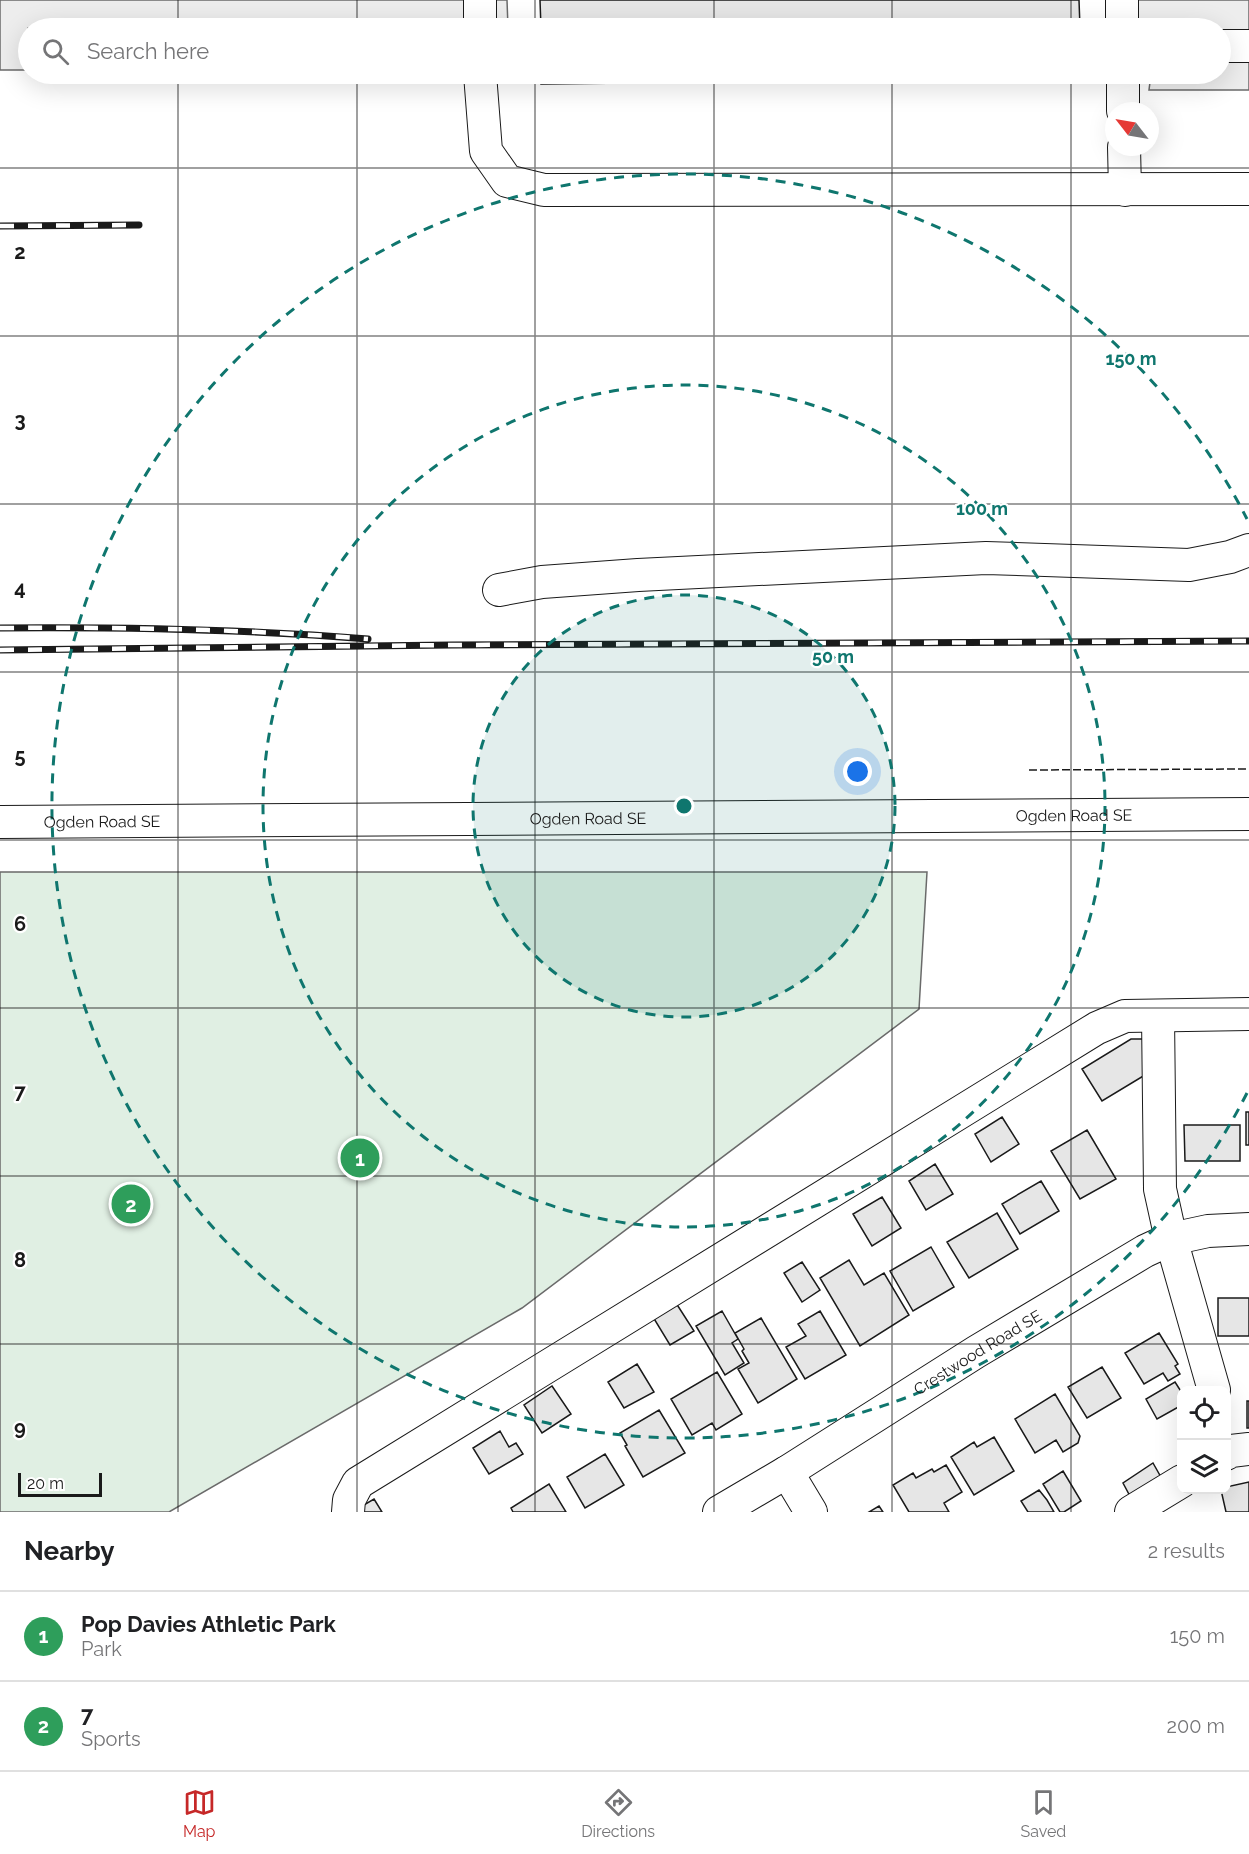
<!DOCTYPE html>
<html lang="en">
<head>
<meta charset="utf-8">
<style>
	:root { --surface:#fff; --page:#f6f6f6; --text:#202124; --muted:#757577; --line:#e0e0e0; --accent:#c62828 }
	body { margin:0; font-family:Raleway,sans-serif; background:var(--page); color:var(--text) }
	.controls { position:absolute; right:18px; bottom:18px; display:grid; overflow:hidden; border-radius:12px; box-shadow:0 6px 24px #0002 }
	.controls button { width:54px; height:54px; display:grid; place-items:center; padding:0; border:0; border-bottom:2px solid var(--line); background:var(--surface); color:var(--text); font:30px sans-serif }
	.compass { position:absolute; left:1105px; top:102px; width:54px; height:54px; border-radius:50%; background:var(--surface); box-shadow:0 6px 24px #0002; rotate:301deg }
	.scale { position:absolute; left:18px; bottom:15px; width:84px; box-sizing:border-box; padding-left:6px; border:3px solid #1a1a1a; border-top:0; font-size:16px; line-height:21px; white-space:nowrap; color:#1a1a1a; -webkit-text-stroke:4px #fff; paint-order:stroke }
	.you { position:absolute; left:858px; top:772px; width:21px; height:21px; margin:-15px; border:4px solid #fff; border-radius:50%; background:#1a73e8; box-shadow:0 0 0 9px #1a73e833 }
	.badge { display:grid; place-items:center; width:39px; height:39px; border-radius:50%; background:var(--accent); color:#fff; font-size:20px; font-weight:700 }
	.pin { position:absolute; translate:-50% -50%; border:3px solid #fff; box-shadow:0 2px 6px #0006 }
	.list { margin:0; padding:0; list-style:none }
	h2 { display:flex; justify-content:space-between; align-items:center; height:78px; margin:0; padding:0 24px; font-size:26px }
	h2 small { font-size:20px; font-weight:400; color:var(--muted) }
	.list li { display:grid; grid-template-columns:39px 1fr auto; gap:18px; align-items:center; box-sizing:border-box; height:90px; padding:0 24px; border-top:2px solid var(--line) }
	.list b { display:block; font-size:22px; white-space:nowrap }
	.list p { margin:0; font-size:20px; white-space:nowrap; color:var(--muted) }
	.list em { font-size:20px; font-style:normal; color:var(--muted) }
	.icon { flex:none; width:33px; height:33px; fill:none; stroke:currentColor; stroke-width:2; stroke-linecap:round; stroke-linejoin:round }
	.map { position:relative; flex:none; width:1249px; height:1512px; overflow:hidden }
	.search { position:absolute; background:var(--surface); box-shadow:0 6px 24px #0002; left:18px; right:18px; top:18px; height:66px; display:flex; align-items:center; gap:15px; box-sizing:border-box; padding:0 21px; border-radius:33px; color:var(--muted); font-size:22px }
	.sheet { height:258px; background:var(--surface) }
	nav { display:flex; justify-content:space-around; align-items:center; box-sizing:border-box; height:84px; border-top:2px solid var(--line); background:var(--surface); font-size:16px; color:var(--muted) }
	nav a { display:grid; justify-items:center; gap:3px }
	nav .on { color:var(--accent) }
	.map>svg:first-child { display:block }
	.green { fill:#e0efe3; stroke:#6a6a6a; stroke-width:1.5 }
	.parking { fill:#ededed; stroke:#6a6a6a; stroke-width:1.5 }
	.building { fill:#e6e6e6; stroke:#1a1a1a; stroke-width:1.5 }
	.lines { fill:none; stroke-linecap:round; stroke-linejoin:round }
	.minor-casing { stroke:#1a1a1a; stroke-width:34 }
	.minor { stroke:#fff; stroke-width:32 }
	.rail-casing { stroke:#1a1a1a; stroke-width:7 }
	.rail { stroke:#fff; stroke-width:4.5; stroke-dasharray:14; stroke-linecap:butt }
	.fence { stroke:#1a1a1a; stroke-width:1.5; stroke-dasharray:8 3; stroke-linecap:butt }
	.grid { fill:none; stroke:#1a1a1a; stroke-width:1.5; stroke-opacity:0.55 }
	.ring { fill:none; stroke:#0f766e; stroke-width:3; stroke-dasharray:10 8 }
	.labels { text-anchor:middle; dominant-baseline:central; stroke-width:4.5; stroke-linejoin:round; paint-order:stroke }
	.street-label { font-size:16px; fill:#1a1a1a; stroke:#fff }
	.grid-label { font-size:20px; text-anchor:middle; font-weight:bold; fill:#1a1a1a; stroke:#fff; stroke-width:4.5; stroke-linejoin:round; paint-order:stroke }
	.centre { fill:#0f766e; stroke:#fff; stroke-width:3 }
	.ring-label { font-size:18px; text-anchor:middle; font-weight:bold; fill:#0f766e; stroke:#fff; stroke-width:4.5; stroke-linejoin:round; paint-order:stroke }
</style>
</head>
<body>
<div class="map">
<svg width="1249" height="1512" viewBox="0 0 1249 1512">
	<rect width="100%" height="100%" fill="#fff"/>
	<path class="green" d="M 0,872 L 927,872 L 919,1009 L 522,1308 L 169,1512 L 0,1512 Z"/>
	<path class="parking" d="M 0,0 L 507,0 L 508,28 L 28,28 L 28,70 L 0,70 Z
		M 1108,0 L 1249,0 L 1249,90 L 1149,90 L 1151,74 L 1220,74 L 1220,28 L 1108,28 Z"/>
	<path class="building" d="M 540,0 L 1079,0 L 1080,28 L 541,28 Z
		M 541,74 L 1080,74 L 1080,78 L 541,84 Z
		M 1131,1039 L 1146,1039 L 1145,1075 L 1102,1101 L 1082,1069 Z
		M 1246,1112 L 1249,1112 L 1249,1145 L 1246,1145 Z
		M 1002,1117 L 1019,1144 L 991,1162 L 975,1134 Z
		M 1184,1125 L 1240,1125 L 1240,1161 L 1185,1161 Z
		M 1087,1130 L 1116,1179 L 1080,1199 L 1051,1151 Z
		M 935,1164 L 953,1194 L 926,1210 L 909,1181 Z
		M 1041,1181 L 1059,1211 L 1020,1234 L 1002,1204 Z
		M 882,1197 L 901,1228 L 872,1246 L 853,1214 Z
		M 997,1213 L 1018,1249 L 969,1278 L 947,1242 Z
		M 931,1247 L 954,1287 L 913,1311 L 890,1271 Z
		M 849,1260 L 864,1285 L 884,1273 L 909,1315 L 860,1346 L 820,1278 Z
		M 802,1262 L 820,1290 L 802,1302 L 784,1273 Z
		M 1218,1298 L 1249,1298 L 1249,1336 L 1218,1336 Z
		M 676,1303 L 694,1331 L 670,1345 L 653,1317 Z
		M 722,1311 L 738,1339 L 732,1343 L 744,1363 L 725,1375 L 696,1326 Z
		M 820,1311 L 846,1355 L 805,1379 L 786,1347 L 806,1336 L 798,1324 Z
		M 761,1318 L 797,1379 L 758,1403 L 738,1369 L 749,1363 L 742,1351 L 744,1349 L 735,1333 Z
		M 1159,1333 L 1178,1364 L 1175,1366 L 1180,1374 L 1168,1381 L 1163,1373 L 1144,1384 L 1125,1353 Z
		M 637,1364 L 654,1392 L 624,1408 L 608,1382 Z
		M 1102,1367 L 1121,1398 L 1087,1418 L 1068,1387 Z
		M 717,1372 L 742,1414 L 716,1430 L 712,1423 L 692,1435 L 671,1399 Z
		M 1175,1382 L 1182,1393 L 1182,1405 L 1157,1419 L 1146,1399 Z
		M 552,1386 L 571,1414 L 542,1433 L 524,1405 Z
		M 1055,1394 L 1080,1436 L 1078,1443 L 1063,1452 L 1056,1440 L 1035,1453 L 1015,1419 Z
		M 1247,1401 L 1249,1401 L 1249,1428 L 1247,1428 Z
		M 659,1410 L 685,1453 L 643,1477 L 625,1446 L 627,1445 L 620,1433 Z
		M 500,1431 L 509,1447 L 516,1443 L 523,1454 L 489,1474 L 473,1448 Z
		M 994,1437 L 1014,1471 L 974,1495 L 951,1457 L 974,1442 L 977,1447 Z
		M 605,1454 L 624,1485 L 585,1508 L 567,1477 Z
		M 1153,1463 L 1162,1479 L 1131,1498 L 1123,1483 Z
		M 946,1465 L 962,1492 L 944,1503 L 949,1512 L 909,1512 L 893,1485 L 913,1473 L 916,1478 L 932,1469 L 934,1472 Z
		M 1063,1471 L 1081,1501 L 1064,1512 L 1060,1512 L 1043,1484 Z
		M 1249,1482 L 1249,1512 L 1226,1512 L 1221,1490 L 1226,1490 L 1226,1487 Z
		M 549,1484 L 566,1512 L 513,1512 L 511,1508 Z
		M 1039,1490 L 1047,1500 L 1054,1512 L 1028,1512 L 1021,1501 Z
		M 374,1499 L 382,1512 L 359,1512 L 357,1509 Z
		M 879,1506 L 883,1512 L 869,1512 Z"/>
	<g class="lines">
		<g class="minor-casing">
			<g id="minor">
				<path d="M 480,0 L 480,28"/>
				<path d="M 1122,28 L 1122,0"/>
				<path d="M 1220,46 L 1249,46"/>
				<path d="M 480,74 L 486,151 L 507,181 L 544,190 L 1249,189"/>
				<path d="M 1123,74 L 1123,111"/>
				<path d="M 1124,147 L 1125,190"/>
				<path d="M 499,590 L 542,582 L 638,575 L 986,558 L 1189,565 L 1230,557 L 1249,550"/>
				<path id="s1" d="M 0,822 L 1249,814"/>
				<path d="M 1158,1016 L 1160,1189 L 1171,1239 L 1214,1390"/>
				<path d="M 1226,1454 L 1231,1451 L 1249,1449"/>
				<path d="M 787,1472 L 811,1512"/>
				<path d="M 348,1512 L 349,1500 L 358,1483 L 1097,1028 L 1125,1016 L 1249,1014"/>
				<path id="s2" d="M 719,1512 L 787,1472 L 976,1352 L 1145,1251 L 1171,1239 L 1208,1231 L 1249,1229"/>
				<path d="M 1131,1512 L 1182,1481"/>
			</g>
		</g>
		<use href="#minor" class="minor"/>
		<g class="rail-casing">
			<path id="rail" d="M 0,226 L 139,225
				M 0,628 C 124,627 245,629 368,639
				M 0,650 L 452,645 L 1249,641"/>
		</g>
		<use href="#rail" class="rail"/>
		<path class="fence" d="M 1029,770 L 1249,769"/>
	</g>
	<path class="grid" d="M 178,0 L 178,28M 357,0 L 357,28M 535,0 L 535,28M 714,0 L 714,28M 892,0 L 892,28M 1071,0 L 1071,28M 178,74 L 178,1512M 357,74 L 357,1512M 535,74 L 535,1512M 714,74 L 714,1512M 892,74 L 892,1512M 1071,74 L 1071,1512M 0,168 L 1249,168M 0,336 L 1249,336M 0,504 L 1249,504M 0,672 L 1249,672M 0,840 L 1249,840M 0,1008 L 1249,1008M 0,1176 L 1249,1176M 0,1344 L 1249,1344"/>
	<circle cx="684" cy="806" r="211" fill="#0f766e" fill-opacity=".12"/>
	<g class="ring">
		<circle cx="684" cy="806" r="211"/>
		<circle cx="684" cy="806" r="421"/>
		<path d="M1247 1093A632 632 0 1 1 1247 519"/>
	</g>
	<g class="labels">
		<g class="street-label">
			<text stroke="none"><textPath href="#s1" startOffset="1074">Ogden Road SE</textPath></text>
			<text stroke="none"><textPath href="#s1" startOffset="588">Ogden Road SE</textPath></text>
			<text stroke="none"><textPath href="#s1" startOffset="102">Ogden Road SE</textPath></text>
			<text stroke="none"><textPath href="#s2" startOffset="304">Crestwood Road SE</textPath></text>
		</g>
	</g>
	<g class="grid-label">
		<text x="20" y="259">2</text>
		<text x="20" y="427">3</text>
		<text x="20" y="595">4</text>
		<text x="20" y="763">5</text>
		<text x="20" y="931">6</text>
		<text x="20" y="1099">7</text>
		<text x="20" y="1267">8</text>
		<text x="20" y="1435">9</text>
	</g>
	<circle cx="684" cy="806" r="9" class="centre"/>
	<g class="ring-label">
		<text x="1131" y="365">150 m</text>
		<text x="982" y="515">100 m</text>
		<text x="833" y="663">50 m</text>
	</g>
</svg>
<div class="controls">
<button><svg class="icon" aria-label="locate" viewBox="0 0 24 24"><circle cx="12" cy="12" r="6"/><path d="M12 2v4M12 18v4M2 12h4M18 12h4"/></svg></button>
<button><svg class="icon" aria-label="layers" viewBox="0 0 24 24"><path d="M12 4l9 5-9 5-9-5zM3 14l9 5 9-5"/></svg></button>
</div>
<svg class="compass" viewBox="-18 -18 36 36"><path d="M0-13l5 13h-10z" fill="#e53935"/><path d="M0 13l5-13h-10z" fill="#757577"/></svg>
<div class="scale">20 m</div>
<div class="you"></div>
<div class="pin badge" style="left:360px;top:1158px;background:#2e9e5b">1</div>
<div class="pin badge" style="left:131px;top:1204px;background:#2e9e5b">2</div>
<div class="search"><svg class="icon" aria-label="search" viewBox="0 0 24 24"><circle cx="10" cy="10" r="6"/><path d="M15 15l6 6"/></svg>Search here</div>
</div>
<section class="sheet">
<h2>Nearby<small>2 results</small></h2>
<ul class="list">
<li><span class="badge" style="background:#2e9e5b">1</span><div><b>Pop Davies Athletic Park</b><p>Park</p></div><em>150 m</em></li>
<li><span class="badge" style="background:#2e9e5b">2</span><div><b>7</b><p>Sports</p></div><em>200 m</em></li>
</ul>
</section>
<nav>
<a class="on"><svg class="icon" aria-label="map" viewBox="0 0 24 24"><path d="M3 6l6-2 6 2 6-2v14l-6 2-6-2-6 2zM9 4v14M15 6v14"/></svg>Map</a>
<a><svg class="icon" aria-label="directions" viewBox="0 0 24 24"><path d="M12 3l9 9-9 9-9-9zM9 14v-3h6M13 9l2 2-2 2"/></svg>Directions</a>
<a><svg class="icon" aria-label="saved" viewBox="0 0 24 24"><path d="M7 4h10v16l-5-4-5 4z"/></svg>Saved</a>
</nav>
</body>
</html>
